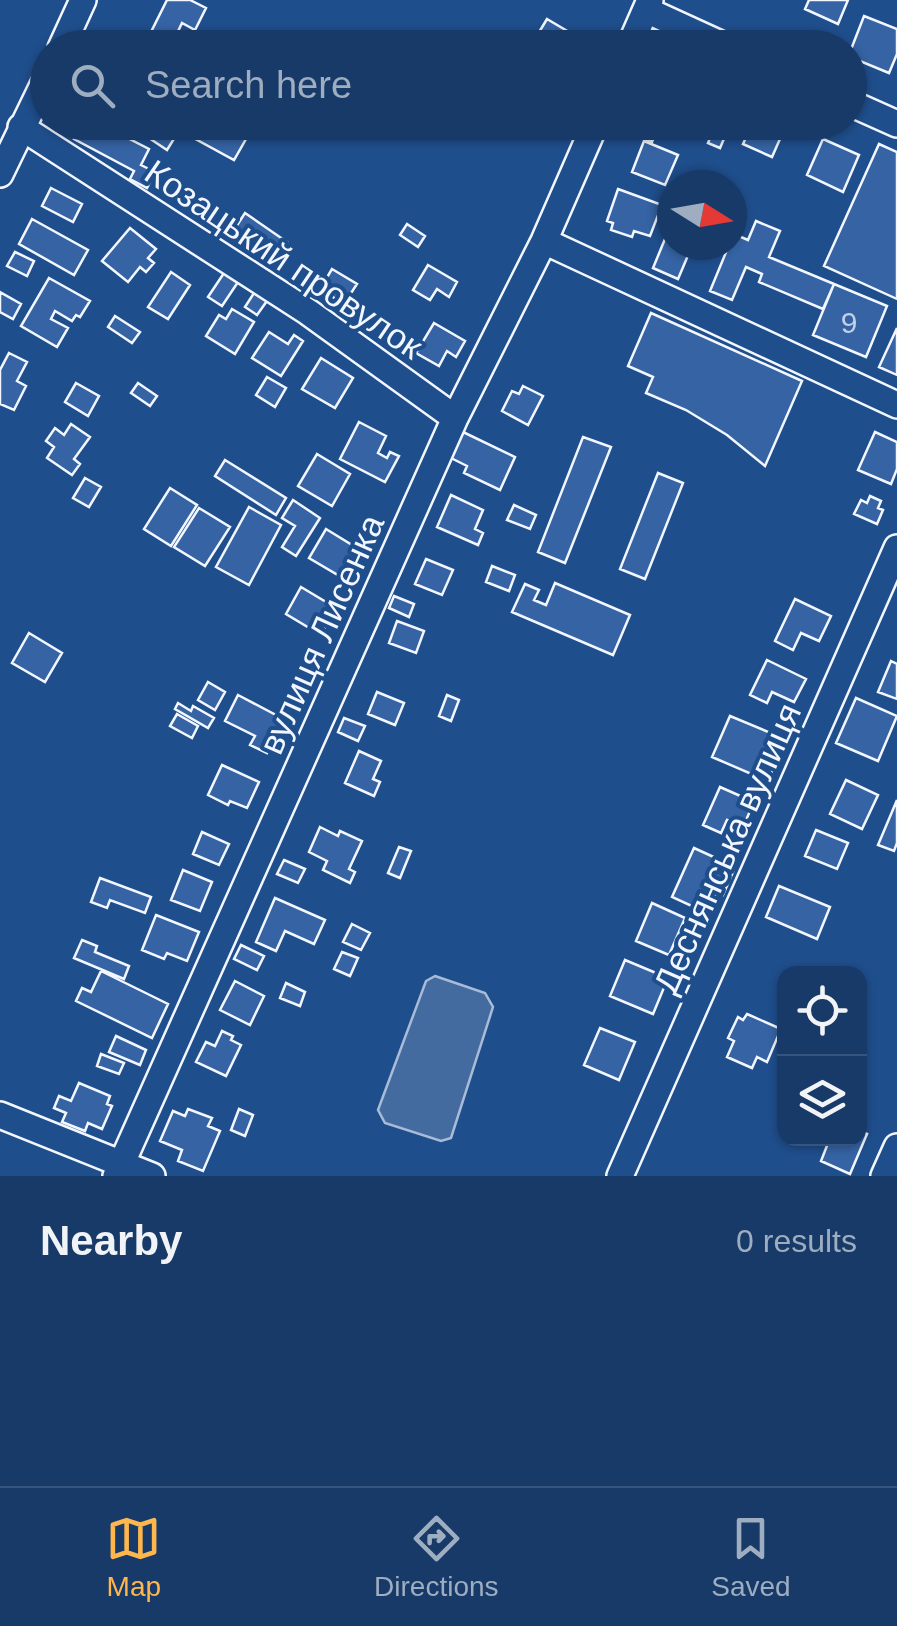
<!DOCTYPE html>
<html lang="en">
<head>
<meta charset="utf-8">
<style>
	:root { --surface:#173a69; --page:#20416f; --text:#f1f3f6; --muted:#9eadc0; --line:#36547d; --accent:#ffb74d }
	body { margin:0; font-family:Arial,sans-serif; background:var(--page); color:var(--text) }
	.controls { position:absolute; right:30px; bottom:30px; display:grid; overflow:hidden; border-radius:20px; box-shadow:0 2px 8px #0004 }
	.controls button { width:90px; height:90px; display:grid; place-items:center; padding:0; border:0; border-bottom:2px solid var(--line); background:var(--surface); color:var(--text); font:50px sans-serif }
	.compass { position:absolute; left:657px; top:170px; width:90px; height:90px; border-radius:50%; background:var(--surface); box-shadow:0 2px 8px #0004; rotate:101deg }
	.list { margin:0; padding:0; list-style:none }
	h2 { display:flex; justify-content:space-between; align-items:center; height:130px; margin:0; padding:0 40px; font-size:42px }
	h2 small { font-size:32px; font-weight:400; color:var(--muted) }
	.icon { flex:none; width:55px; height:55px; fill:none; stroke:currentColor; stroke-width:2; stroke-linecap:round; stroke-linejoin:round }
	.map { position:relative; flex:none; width:897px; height:1176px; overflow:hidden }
	.search { position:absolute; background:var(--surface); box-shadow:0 2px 8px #0004; left:30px; right:30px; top:30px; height:110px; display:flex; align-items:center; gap:25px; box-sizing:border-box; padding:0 35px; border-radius:55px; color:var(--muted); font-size:38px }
	.sheet { height:310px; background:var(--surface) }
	nav { display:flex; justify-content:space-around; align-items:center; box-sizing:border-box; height:140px; border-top:2px solid var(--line); background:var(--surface); font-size:28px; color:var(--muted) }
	nav a { display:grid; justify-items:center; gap:5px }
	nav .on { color:var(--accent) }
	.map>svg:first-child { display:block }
	.water { fill:#446ba0; stroke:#a8bbd7; stroke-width:2.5 }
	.building { fill:#3563a3; stroke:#f2f6ff; stroke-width:2.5 }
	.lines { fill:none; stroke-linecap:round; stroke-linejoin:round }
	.minor-casing { stroke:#f2f6ff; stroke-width:30 }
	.minor { stroke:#1f4e8c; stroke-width:25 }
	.labels { text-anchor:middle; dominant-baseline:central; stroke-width:8; stroke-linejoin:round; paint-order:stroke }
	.number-label { font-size:30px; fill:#c3d1e8 }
	.street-label { font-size:35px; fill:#f2f6ff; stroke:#1f4e8c }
</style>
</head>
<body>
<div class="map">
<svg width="897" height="1176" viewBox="0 0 897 1176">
	<rect width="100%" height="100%" fill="#1f4e8c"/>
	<path class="water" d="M 435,976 L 485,993 L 493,1007 L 451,1138 L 441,1141 L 385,1123 L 378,1110 L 426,981 Z"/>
	<path class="building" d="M 167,0 L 190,0 L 206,8 L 195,30 L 182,23 L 170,48 L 148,38 Z
		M 809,0 L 848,0 L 838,24 L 805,9 Z
		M 864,16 L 897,29 L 897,54 L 889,73 L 850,57 L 850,52 Z
		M 547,19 L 579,38 L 573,48 L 530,47 Z
		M 125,122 L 158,122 L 177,134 L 167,150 Z
		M 198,122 L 234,122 L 250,132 L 234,160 L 190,136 Z
		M 625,122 L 652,122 L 659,125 L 652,142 L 622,130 Z
		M 753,122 L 787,123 L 772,157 L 743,144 Z
		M 716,123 L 729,127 L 720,148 L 708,143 Z
		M 82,124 L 102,135 L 106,127 L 149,149 L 141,165 L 155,172 L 147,188 L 130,179 L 134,171 L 74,139 Z
		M 823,139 L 859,155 L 843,192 L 807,175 Z
		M 644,141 L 678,155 L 665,185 L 632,172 Z
		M 879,144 L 897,152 L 897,299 L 824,266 Z
		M 51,188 L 82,204 L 73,222 L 42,206 Z
		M 618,189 L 662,205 L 650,236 L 634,231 L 632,237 L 611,230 L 613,223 L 607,221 Z
		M 245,213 L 287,242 L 271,264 L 230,236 Z
		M 32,219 L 88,250 L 74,275 L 19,244 Z
		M 756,221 L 780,231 L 769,257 L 834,284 L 823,309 L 759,282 L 762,274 L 746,267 L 732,300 L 710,291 L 729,245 L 732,245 L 734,234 L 748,240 Z
		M 672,222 L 672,245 L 692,246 L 678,279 L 653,268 Z
		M 407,224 L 425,236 L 418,247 L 400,235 Z
		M 130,228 L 156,249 L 148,258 L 154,263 L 146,272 L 140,267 L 128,282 L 102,261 Z
		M 15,252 L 34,261 L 27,276 L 7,266 Z
		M 428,265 L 457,282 L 449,297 L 437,289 L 430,300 L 413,290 Z
		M 332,269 L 357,284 L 344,304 L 320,289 Z
		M 226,270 L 240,279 L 222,306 L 208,297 Z
		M 171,272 L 190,285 L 168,319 L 148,307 Z
		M 49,278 L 90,301 L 80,317 L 76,315 L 72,321 L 55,311 L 51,319 L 68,328 L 57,347 L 21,326 Z
		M 834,284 L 887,306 L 866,357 L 813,335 Z
		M 256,290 L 269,298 L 257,315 L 245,307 Z
		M 0,292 L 21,304 L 13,319 L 0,312 Z
		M 232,309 L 254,322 L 235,354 L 206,336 L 219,315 L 226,319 Z
		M 651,313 L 802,381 L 765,466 L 727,435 L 686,410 L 646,393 L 653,377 L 628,366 Z
		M 115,316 L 140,332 L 132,343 L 108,327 Z
		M 434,323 L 465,341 L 456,357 L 447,351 L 439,366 L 416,353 Z
		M 897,328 L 897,375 L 879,367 Z
		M 269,332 L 288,344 L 294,335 L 303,341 L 281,376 L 252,358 Z
		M 9,353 L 27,362 L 17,381 L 26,386 L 14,410 L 0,404 L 0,370 Z
		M 321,358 L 353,378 L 335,408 L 302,389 Z
		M 267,377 L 286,388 L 275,407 L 256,395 Z
		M 76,383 L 99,396 L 88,416 L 65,402 Z
		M 138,383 L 157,396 L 150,406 L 131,393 Z
		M 523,386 L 543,396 L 528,425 L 502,411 L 512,391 L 519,394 Z
		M 359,422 L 386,436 L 378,453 L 387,458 L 390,452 L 399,456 L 385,482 L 340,459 Z
		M 71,424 L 90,437 L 74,459 L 80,464 L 72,475 L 47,458 L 54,447 L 46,441 L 55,428 L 64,435 Z
		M 463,432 L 515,457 L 500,490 L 464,473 L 467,466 L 451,458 Z
		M 875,432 L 897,442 L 897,469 L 891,484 L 858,470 Z
		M 583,437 L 611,447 L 565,563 L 538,552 Z
		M 317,454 L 350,474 L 332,506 L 298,486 Z
		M 225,460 L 286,498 L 276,515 L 215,476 Z
		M 658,473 L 683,483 L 645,579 L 620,569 Z
		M 85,478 L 101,487 L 89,507 L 73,498 Z
		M 170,488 L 197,505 L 171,546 L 144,529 Z
		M 451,495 L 483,510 L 475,529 L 483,533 L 478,545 L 437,527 Z
		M 870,496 L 881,501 L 878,508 L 883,510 L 877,524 L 854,514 L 861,500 L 867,503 Z
		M 293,500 L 320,518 L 296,556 L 282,547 L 295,526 L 282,518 Z
		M 514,505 L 536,515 L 530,529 L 507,520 Z
		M 249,507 L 281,525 L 249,585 L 216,567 Z
		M 199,508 L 230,527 L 205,566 L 174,547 Z
		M 326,529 L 365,553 L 348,581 L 309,558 Z
		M 426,559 L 453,570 L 442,595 L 415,584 Z
		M 492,566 L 515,575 L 509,591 L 486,582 Z
		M 555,583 L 630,615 L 613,655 L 512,612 L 525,584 L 539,590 L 534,600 L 546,605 Z
		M 301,587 L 336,608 L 321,635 L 286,614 Z
		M 394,596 L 414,604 L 409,617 L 389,608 Z
		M 795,599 L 831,616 L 819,641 L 801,633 L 793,650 L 775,641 Z
		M 397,621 L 424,631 L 416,653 L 389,643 Z
		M 29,633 L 62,653 L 45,682 L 12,663 Z
		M 767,660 L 806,679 L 794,702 L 772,692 L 767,703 L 750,695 Z
		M 891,661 L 897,664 L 897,699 L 878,692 Z
		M 208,682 L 225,692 L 215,710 L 198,700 Z
		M 377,692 L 404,703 L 395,725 L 368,714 Z
		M 238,695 L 291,723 L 278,748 L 271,745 L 267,753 L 250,745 L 255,736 L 225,721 Z
		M 447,695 L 459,700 L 451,721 L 439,716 Z
		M 856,698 L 897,716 L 878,761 L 836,743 Z
		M 178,703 L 191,711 L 193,706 L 214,718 L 208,728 L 175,709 Z
		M 177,714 L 198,726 L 192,738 L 170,726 Z
		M 730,716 L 785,739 L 768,781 L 712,757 Z
		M 344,718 L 365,726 L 358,741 L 338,732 Z
		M 359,751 L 381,761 L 373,779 L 380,782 L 374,796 L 345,783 Z
		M 222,765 L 259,782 L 247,808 L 230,801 L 228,805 L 208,795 Z
		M 846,780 L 878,795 L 862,829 L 830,814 Z
		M 720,787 L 754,802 L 743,827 L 727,820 L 721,833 L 703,825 Z
		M 897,800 L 897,843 L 894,851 L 878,845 Z
		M 320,827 L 338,836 L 340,831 L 362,841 L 349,869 L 355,872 L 350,883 L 323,870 L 327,861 L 309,852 Z
		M 816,830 L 848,843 L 837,869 L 805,856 Z
		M 202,832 L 229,844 L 219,865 L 193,854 Z
		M 399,847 L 411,851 L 400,878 L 388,873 Z
		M 694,848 L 729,864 L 727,870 L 733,872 L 723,895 L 716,893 L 707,913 L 672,897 Z
		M 284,860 L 305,869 L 298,883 L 277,874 Z
		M 183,870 L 212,882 L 200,911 L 171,900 Z
		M 100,878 L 151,897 L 145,913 L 110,900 L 107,908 L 91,902 Z
		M 779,886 L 830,907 L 817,939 L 766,917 Z
		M 275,898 L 325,920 L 314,944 L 285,931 L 276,951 L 256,942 Z
		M 652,903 L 685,918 L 669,955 L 636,941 Z
		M 156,915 L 199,932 L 187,961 L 167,953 L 164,959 L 142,950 Z
		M 352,924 L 370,933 L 361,950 L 343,942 Z
		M 82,940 L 97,946 L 95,952 L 129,966 L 124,979 L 74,958 Z
		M 241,945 L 264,956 L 257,970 L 234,959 Z
		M 342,952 L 358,958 L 350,976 L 334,969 Z
		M 625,960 L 668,978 L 653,1014 L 610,996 Z
		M 101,971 L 168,1004 L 152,1038 L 76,1001 L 82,988 L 91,992 Z
		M 235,981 L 264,996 L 250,1025 L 220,1010 Z
		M 286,983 L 305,992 L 300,1006 L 280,998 Z
		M 747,1014 L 781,1029 L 767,1062 L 757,1057 L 752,1068 L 727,1057 L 734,1041 L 728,1038 L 738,1017 L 743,1020 Z
		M 600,1028 L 635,1042 L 619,1080 L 584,1065 Z
		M 222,1031 L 233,1036 L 231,1040 L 241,1045 L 226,1076 L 196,1062 L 206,1042 L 215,1046 Z
		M 116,1036 L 146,1050 L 140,1065 L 109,1052 Z
		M 101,1054 L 124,1063 L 119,1074 L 97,1066 Z
		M 79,1083 L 110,1096 L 107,1104 L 112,1106 L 102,1129 L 88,1123 L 85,1131 L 62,1122 L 66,1113 L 54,1108 L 59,1096 L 71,1101 Z
		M 188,1109 L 212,1118 L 208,1126 L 220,1131 L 203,1171 L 178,1161 L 182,1150 L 160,1141 L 173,1111 L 185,1116 Z
		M 239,1109 L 253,1115 L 245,1136 L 231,1130 Z
		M 860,1131 L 867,1134 L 850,1174 L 821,1161 L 830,1138 L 860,1138 Z"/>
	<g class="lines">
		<g class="minor-casing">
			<path id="minor" d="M 646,10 L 729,48
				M 61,48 L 83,0
				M 629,48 L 650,0
				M 850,103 L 897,124
				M 21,127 L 308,312 L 455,418
				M 0,174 L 48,75
				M 544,241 L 897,405
				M 0,1115 L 152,1176
				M 116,1176 L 455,418 L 544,241 L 596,122
				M 620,1176 L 897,548
				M 884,1176 L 897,1147"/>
		</g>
		<use href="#minor" class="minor"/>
	</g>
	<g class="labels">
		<g class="number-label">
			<text x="849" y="322">9</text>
		</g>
		<g class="street-label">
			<text transform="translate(284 259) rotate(34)">Козацький провулок</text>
			<text transform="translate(321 634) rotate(-66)">вулиця Лисенка</text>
			<text transform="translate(727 848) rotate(-66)">Деснянська вулиця</text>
		</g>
	</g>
</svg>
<div class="controls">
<button><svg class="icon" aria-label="locate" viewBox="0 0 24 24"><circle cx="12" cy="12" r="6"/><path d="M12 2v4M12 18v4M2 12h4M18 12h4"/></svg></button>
<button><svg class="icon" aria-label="layers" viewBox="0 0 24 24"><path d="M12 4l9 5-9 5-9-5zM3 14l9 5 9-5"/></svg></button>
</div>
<svg class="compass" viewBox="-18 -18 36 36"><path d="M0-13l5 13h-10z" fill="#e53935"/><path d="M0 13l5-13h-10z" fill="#9eadc0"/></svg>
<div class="search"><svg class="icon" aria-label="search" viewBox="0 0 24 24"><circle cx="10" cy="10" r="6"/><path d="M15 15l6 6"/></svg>Search here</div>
</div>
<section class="sheet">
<h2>Nearby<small>0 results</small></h2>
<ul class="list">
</ul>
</section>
<nav>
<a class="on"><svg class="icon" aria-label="map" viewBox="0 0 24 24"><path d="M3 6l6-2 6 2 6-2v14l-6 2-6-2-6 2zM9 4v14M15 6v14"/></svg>Map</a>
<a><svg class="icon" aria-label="directions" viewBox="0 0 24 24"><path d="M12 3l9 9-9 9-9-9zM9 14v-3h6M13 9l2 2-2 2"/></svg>Directions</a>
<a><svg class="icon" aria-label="saved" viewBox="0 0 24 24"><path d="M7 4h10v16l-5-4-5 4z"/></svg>Saved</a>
</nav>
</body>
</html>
